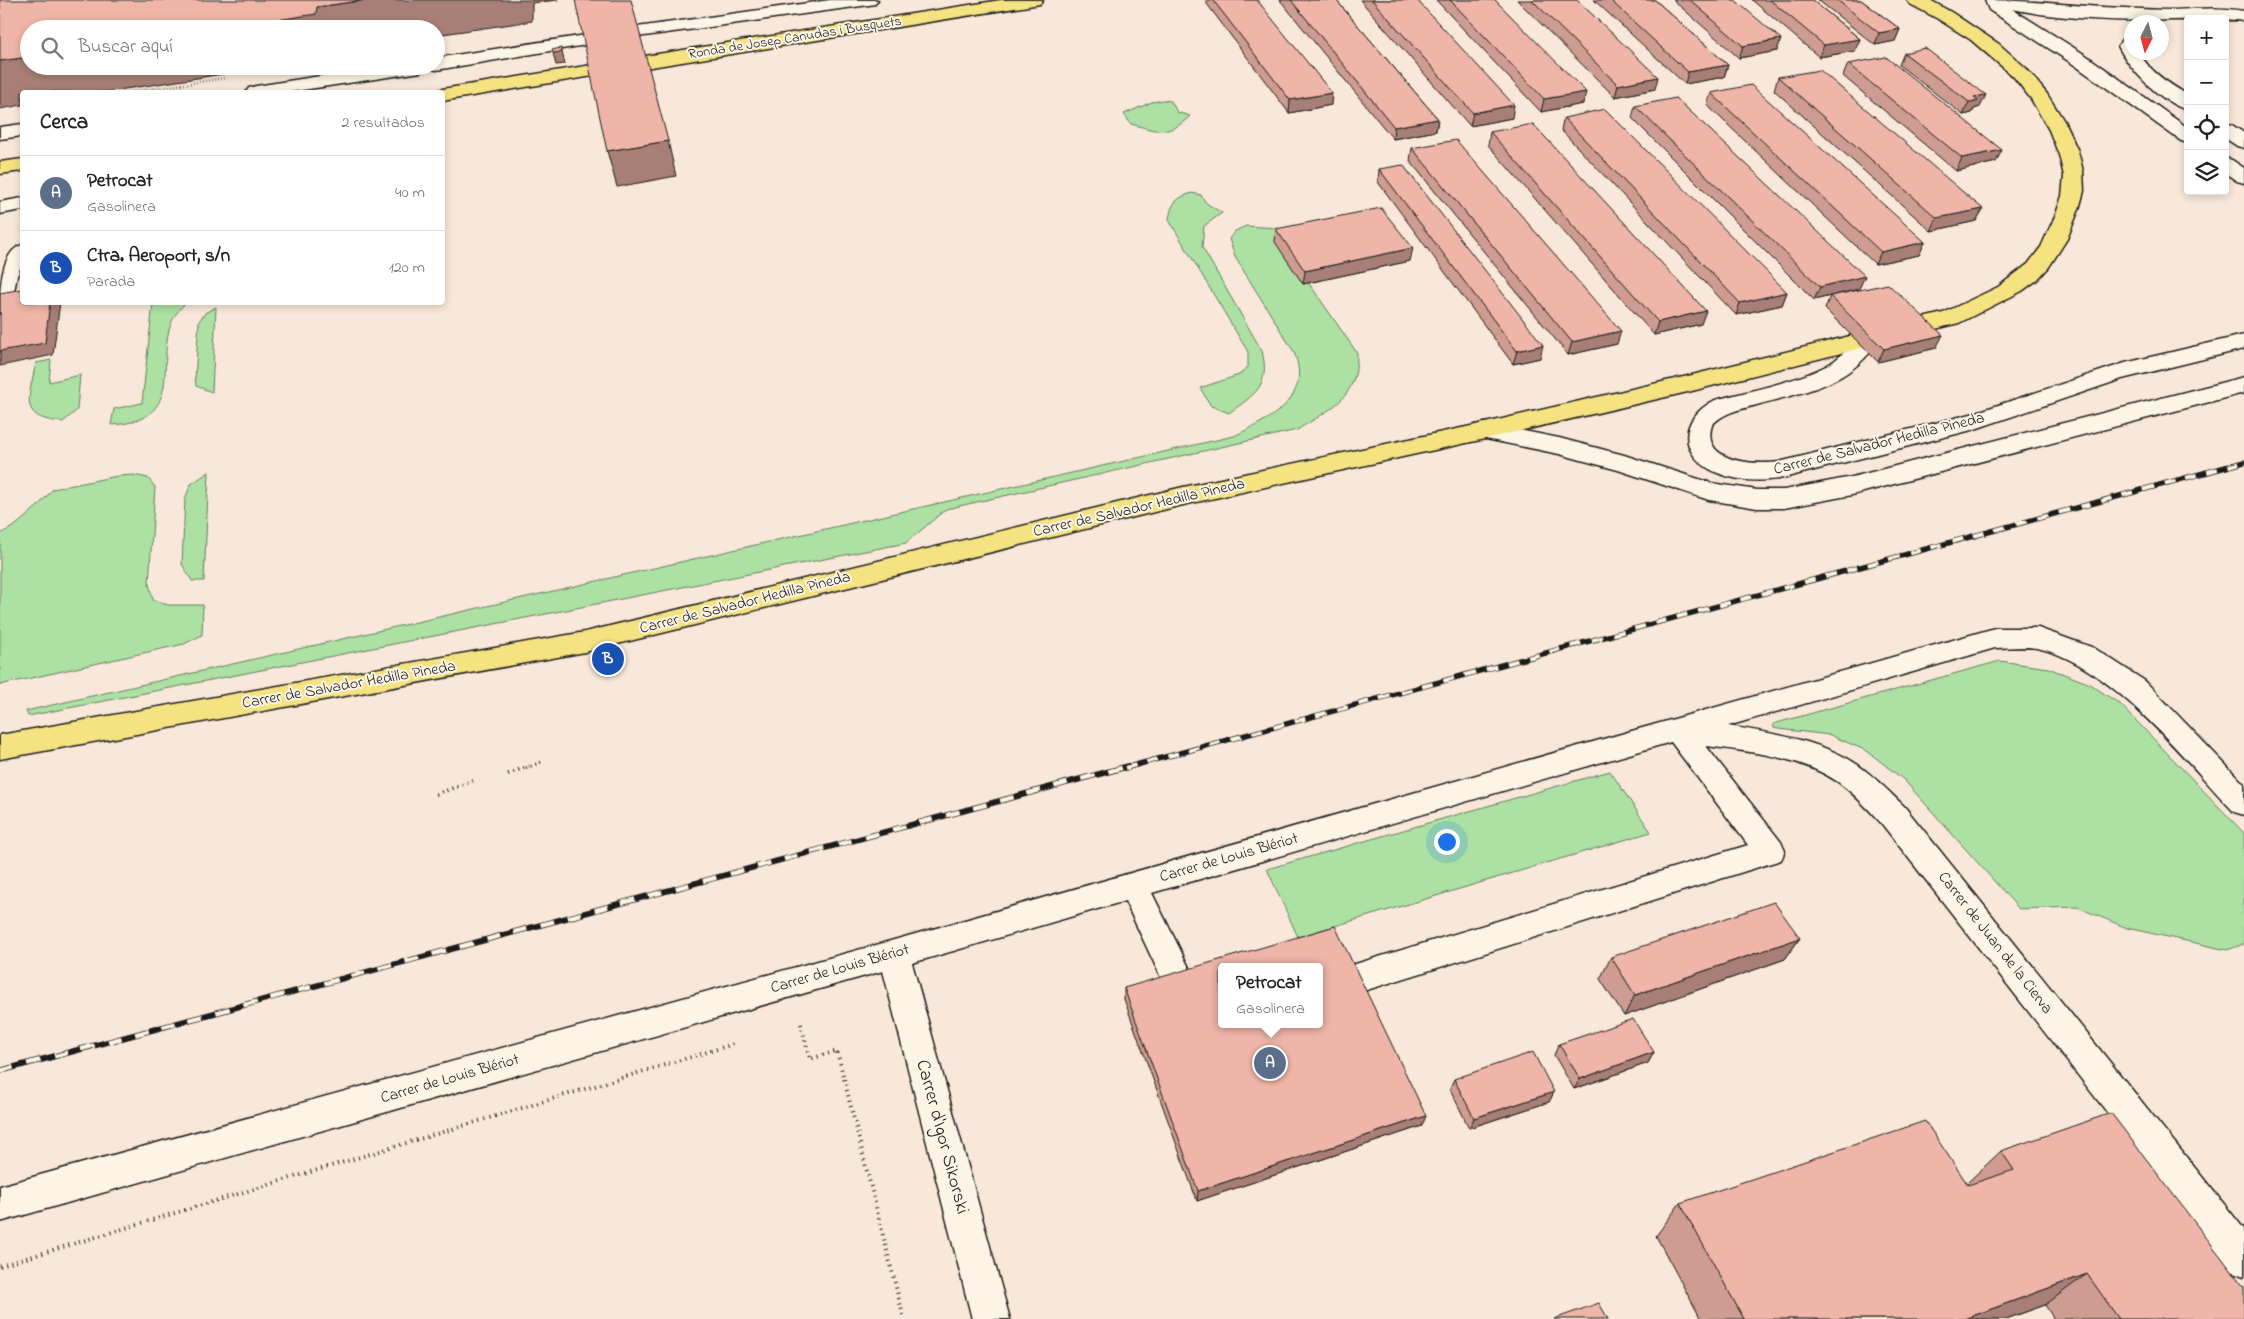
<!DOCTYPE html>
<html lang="es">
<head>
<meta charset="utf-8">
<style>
	:root { --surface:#fff; --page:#f2f2f2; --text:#222; --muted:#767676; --line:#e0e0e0; --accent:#111827 }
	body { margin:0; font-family:"Indie Flower",sans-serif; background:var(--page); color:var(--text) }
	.controls { position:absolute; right:15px; top:15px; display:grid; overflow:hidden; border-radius:5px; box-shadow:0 2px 8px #0003 }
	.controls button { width:45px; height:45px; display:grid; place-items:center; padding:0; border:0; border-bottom:1px solid var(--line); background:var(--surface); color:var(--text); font:25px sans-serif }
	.compass { position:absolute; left:2124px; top:15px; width:45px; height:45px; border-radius:50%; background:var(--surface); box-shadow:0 2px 8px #0003; rotate:186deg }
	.you { position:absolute; left:1446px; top:841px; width:18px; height:18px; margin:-12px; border:4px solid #fff; border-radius:50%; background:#1a73e8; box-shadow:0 0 0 8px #1a73e833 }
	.badge { display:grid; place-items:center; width:32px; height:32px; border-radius:50%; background:var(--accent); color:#fff; font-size:16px; font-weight:700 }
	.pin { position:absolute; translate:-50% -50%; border:2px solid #fff; box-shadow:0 1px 5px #0006 }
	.popup { position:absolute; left:1218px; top:963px; width:105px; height:65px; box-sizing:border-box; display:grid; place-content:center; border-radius:5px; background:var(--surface); filter:drop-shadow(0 1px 4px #0005); font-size:16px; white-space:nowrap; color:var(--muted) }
	.popup b { font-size:19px; color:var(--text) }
	.popup::after { content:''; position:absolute; left:50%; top:100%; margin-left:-10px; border:10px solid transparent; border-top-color:var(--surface) }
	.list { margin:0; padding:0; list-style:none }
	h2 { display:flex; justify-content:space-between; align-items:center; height:65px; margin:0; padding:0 20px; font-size:21px }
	h2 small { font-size:16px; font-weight:400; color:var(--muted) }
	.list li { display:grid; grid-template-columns:32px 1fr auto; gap:15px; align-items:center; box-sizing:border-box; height:75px; padding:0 20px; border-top:1px solid var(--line) }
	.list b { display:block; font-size:19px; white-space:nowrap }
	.list p { margin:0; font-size:16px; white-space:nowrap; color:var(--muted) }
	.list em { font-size:16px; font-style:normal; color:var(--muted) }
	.icon { flex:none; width:28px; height:28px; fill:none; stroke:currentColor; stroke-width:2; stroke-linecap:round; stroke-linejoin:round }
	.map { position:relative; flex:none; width:2244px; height:1319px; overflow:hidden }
	.search { position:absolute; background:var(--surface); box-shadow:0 2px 8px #0003; left:20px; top:20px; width:425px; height:55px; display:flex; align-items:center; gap:12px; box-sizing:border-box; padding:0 18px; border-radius:28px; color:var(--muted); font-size:19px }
	.panel { position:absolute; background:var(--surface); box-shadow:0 2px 8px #0003; left:20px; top:90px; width:425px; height:215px; border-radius:5px }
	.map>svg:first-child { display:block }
	.green { fill:#ace1a3; stroke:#647e60 }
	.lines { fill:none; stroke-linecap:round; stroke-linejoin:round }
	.minor-casing { stroke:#1c1c1c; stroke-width:3 }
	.major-casing { stroke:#1c1c1c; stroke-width:3 }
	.path-far2 { stroke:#1c1c1c; stroke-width:2.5; stroke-dasharray:0.5 2.5; stroke-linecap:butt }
	.path-far1 { stroke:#1c1c1c; stroke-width:3; stroke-dasharray:1 4; stroke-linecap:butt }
	.path { stroke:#1c1c1c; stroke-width:4; stroke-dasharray:1 4.5; stroke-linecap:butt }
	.minor { fill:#fcf5e5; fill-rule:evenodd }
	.major { fill:#f5e382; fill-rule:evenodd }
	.rail-far1-casing { stroke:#1c1c1c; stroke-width:5.5 }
	.rail-casing { stroke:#1c1c1c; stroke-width:6 }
	.rail-far1 { stroke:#fcf5e5; stroke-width:4; stroke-dasharray:11; stroke-linecap:butt }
	.rail { stroke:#fcf5e5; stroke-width:4.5; stroke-dasharray:14; stroke-linecap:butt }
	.wall { fill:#ce9c90; stroke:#1c1c1c }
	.shaded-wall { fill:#a77f76; stroke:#1c1c1c }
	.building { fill:#efb5a8; stroke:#1c1c1c; fill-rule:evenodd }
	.labels { text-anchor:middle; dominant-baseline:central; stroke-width:4; stroke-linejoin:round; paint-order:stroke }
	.far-street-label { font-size:14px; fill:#1c1c1c; stroke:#fcf5e5 }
	.street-label { font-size:16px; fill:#1c1c1c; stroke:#fcf5e5 }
	.near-street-label { font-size:19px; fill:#1c1c1c; stroke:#fcf5e5 }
</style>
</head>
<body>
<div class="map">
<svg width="2244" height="1319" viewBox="0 0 2244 1319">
	<rect width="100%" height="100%" fill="#f9e8d9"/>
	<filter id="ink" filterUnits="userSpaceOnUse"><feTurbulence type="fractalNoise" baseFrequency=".02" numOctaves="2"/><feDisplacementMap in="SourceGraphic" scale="10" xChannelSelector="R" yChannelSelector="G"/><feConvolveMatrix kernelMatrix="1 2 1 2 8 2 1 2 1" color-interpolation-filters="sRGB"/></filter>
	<g filter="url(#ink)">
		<path class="green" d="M 1163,100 L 1171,101 L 1177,112 L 1190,116 C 1169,137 1157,131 1131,124 L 1124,114 L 1152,102 Z
			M 1192,193 L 1201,195 L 1206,203 L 1222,213 L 1204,226 L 1202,247 L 1262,351 C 1271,386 1254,395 1229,413 L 1211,406 L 1200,388 L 1239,375 L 1248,367 L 1248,352 L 1169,220 C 1171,203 1176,198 1192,193 Z
			M 1246,226 L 1277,228 L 1288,233 L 1284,247 L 1357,353 C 1358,399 1332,408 1297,430 L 946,509 L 906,543 L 28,716 L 26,711 L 1234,436 C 1269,419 1313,400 1294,352 L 1235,257 L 1229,239 L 1235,231 Z
			M 153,303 L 186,303 C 140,340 201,420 111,425 L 114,409 L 142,403 Z
			M 216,307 L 212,392 L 196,386 L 195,378 L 199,321 L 205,313 Z
			M 51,360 L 49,382 L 80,375 L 77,410 L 63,422 C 17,419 29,397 36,363 Z
			M 209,472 L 204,581 L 192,581 L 182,564 L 185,499 L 191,484 Z
			M 134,475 L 148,478 L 155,487 L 149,584 L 153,600 L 168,605 L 203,605 L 202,635 L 184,644 L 0,685 L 0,534 L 16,525 L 38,506 L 53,489 L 117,476 Z
			M 2000,661 L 2048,668 L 2088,683 L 2120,704 L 2244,833 L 2244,944 L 2227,950 L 2127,928 L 2077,907 L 2019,909 L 1904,780 L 1867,751 L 1830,735 L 1778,729 L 1774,728 L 1773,724 Z
			M 1610,771 L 1651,832 L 1298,937 L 1267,869 Z"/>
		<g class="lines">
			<g class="minor-casing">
				<path id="minor" d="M 830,0 L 878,0 L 875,4 L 869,5 L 637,37 L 631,36 L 628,32 L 631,28 L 637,27 Z
					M 1985,0 C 2032,0 2079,7 2126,8 C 2141,9 2157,10 2172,10 C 2197,9 2219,7 2244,11 L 2244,21 C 2219,18 2197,20 2172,20 C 2123,22 2060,19 2012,9 L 2087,56 L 2188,128 L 2188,143 L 2181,141 L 2073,64 L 1989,10 Z
					M 2132,32 L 2132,52 L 2139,52 C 2149,72 2170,84 2188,95 L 2188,110 C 2161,103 2130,70 2118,46 L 2126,33 Z
					M 586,35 L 592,36 L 595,40 L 592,44 L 436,70 L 429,68 L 421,72 L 289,92 L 246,92 L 249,88 L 256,86 L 384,66 L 436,66 L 436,58 Z
					M 2225,123 L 2232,125 L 2244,133 L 2244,148 L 2237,146 L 2225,138 Z
					M 22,124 L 22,136 L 0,139 L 0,127 Z
					M 2225,158 L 2232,160 L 2244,168 L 2244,183 L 2237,181 L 2225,173 Z
					M 22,198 L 22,210 L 0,214 L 0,202 Z
					M 22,245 L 22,264 L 17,276 L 11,307 L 8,312 L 0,314 C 0,291 0,252 22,245 Z
					M 1868,333 L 1876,335 L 1879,340 C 1851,384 1808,391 1760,404 C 1743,409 1725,411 1712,425 C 1700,463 1756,465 1779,462 L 1971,414 L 2125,363 L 2244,335 L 2244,349 L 2122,379 L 1972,430 L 1779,479 C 1757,482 1736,481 1715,472 C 1678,454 1678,419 1715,400 C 1752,390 1792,383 1826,366 C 1843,358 1854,337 1868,333 Z
					M 2244,377 L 2244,393 L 1852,495 L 1784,508 L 1757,508 L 1709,500 L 1618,470 L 1559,454 L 1476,437 L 1473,431 L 1476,425 L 1485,423 L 1559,438 L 1624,455 L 1711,483 L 1757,490 L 1784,490 L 1852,477 Z
					M 1995,628 L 2038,628 L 2094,648 L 2145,681 L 2244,784 L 2244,815 L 2234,812 C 2184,759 2110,663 2037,648 C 2024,646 2008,648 1995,648 L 1728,726 C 1771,733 1821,740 1858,765 C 1875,777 1889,792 1904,806 L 2244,1229 L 2244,1276 L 2231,1271 L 1882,824 C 1868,809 1855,794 1838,782 C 1800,756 1750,752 1706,746 L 1781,842 L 1785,851 L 1781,860 L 1319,1005 L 1319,975 L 1748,845 L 1671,742 L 1152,893 L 1209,1008 L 1221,1005 L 1221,1024 L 1236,1024 L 1233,1031 L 1201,1041 L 1189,1037 L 1125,901 L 912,963 L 1010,1319 L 972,1319 L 883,971 L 0,1222 L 0,1186 L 894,940 Z"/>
			</g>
			<g class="major-casing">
				<path id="major" d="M 1001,0 L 1043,0 L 1040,4 L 1034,5 L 645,68 L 638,66 L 636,62 L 638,58 L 645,56 Z
					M 1907,0 L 1930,0 L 1951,12 L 1999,44 L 2026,68 L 2047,94 L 2064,121 L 2078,151 L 2083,171 L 2084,191 L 2079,209 L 2067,239 L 2049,267 L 2037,280 L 2022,291 L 1959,323 L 1692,391 L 1485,439 L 1183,505 L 585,652 L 0,759 L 0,735 L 585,632 L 1183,487 L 1485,423 L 1692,375 L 1943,313 L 1998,287 L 2028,264 L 2041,247 L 2056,214 L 2062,196 L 2064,176 L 2059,155 L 2049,130 L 2031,99 L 2013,76 L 1971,40 L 1938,19 L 1910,4 Z
					M 592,65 L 599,67 L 601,71 L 599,75 L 442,101 L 442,92 L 434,92 L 442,89 Z
					M 22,159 L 22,171 L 0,174 L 0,162 Z"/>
			</g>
			<path class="path-far2" d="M 131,92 L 225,78"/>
			<path class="path-far1" d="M 526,768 L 544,761"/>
			<path class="path" d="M 508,774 L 529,766
				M 436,794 L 473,781
				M 801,1024 L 810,1059 L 837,1051 L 904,1319
				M 0,1266 L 737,1043"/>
			<use href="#minor" class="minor"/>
			<use href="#major" class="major"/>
			<g class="rail-far1-casing">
				<path id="rail-far1" d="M 1125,768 L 2244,462"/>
			</g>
			<g class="rail-casing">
				<path id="rail" d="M 0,1071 L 1129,766"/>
			</g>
			<use href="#rail-far1" class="rail-far1"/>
			<use href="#rail" class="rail"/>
		</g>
		<path class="wall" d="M 1207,0 L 1257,0 L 1331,105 L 1289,113 L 1207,4 Z
			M 1280,0 L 1336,0 L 1438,119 L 1436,131 L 1393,139 Z
			M 1360,0 L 1417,0 L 1512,118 L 1470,126 Z
			M 1436,0 L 1495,0 L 1583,104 L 1541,112 Z
			M 1517,0 L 1577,0 L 1655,89 L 1615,97 Z
			M 1594,0 L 1655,0 L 1728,65 L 1724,77 L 1685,84 Z
			M 1673,0 L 1735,0 L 1777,51 L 1739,58 Z
			M 1752,0 L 1812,0 L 1860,39 L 1855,51 L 1819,57 Z
			M 1818,0 L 1861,0 L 1900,29 L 1895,41 L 1875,45 Z
			M 1904,53 L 1980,107 L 1974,109 L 1972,113 L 1963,115 L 1899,65 Z
			M 1848,64 L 1996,162 L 1956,171 L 1843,76 Z
			M 1778,77 L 1983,209 L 1976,221 L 1931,231 L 1774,90 Z
			M 1711,93 L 1925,242 L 1919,255 L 1875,264 L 1707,105 Z
			M 1635,106 L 1859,289 L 1814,300 L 1632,118 Z
			M 1564,118 L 1787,292 L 1782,305 L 1736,315 L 1561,130 Z
			M 1490,132 L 1701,324 L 1654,335 L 1488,145 Z
			M 1412,148 L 1617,344 L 1568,355 L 1410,161 Z
			M 1379,169 L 1540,358 L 1513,364 L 1378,182 Z
			M 1276,229 L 1410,261 L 1303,284 L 1275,242 Z
			M 1830,296 L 1936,348 L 1878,362 L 1825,309 Z
			M 1800,938 L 1785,959 L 1624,1016 L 1600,979 L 1611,957 Z
			M 1124,988 L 1422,1126 L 1197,1201 L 1124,999 Z
			M 1559,1044 L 1654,1052 L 1648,1063 L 1574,1089 L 1554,1055 Z
			M 1454,1079 L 1554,1092 L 1549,1102 L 1469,1128 L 1450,1089 Z
			M 2001,1151 L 2244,1319 L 2054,1319 L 2045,1305 L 2006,1319 L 1701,1319 L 1656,1236 L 1680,1203 L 1967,1183 Z"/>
		<path class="shaded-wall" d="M 366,0 L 558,0 L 532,3 L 532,21 L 436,35 L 436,29 L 217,29 L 317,7 Z
			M 1900,29 L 1895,41 L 1875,45 L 1879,33 Z
			M 1781,39 L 1777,51 L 1739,58 L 1743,46 Z
			M 1860,39 L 1855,51 L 1819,57 L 1824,45 Z
			M 561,48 L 565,64 L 556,65 L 553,53 Z
			M 29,57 L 29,66 L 276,66 L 105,92 L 22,92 L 22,105 L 0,109 L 0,61 Z
			M 1728,65 L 1724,77 L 1685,84 L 1688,72 Z
			M 1658,77 L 1655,89 L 1615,97 L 1618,85 Z
			M 1586,92 L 1583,104 L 1541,112 L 1544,99 Z
			M 1332,93 L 1331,105 L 1289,113 L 1290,100 Z
			M 1986,95 L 1980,107 L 1974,109 L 1972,113 L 1963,115 L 1969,102 L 1974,97 Z
			M 1514,105 L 1512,118 L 1470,126 L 1473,113 Z
			M 1438,119 L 1436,131 L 1393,139 L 1394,127 Z
			M 668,141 L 676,176 L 617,187 L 607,151 Z
			M 2002,150 L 1996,162 L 1956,171 L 1962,158 Z
			M 1983,209 L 1976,221 L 1931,231 L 1937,218 Z
			M 1925,242 L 1919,255 L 1875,264 L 1881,252 Z
			M 1413,248 L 1410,261 L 1303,284 L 1305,271 Z
			M 1865,276 L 1859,289 L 1814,300 L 1820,287 Z
			M 1787,292 L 1782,305 L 1736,315 L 1740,303 Z
			M 50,302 L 60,302 L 53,355 L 0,366 L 0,351 Z
			M 1706,311 L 1701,324 L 1654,335 L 1658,322 Z
			M 1621,331 L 1617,344 L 1568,355 L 1572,342 Z
			M 1943,335 L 1936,348 L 1878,362 L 1884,349 Z
			M 1543,345 L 1540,358 L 1513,364 L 1517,351 Z
			M 1800,938 L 1785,959 L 1624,1016 L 1635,995 Z
			M 1654,1052 L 1648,1063 L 1574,1089 L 1580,1079 Z
			M 1554,1092 L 1549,1102 L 1469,1128 L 1474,1118 Z
			M 1426,1116 L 1422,1126 L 1197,1201 L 1198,1191 Z
			M 2087,1274 L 2045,1305 L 2006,1319 L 1964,1319 Z"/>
		<path class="building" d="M 0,0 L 366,0 L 317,7 L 316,14 L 217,29 L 29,29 L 29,57 L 0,61 Z
			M 575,0 L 631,0 L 668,141 L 607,151 Z
			M 1213,0 L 1257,0 L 1332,93 L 1290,100 Z
			M 1291,0 L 1336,0 L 1438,119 L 1394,127 Z
			M 1372,0 L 1417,0 L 1514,105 L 1473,113 Z
			M 1450,0 L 1495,0 L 1586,92 L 1544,99 Z
			M 1532,0 L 1577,0 L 1658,77 L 1618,85 Z
			M 1610,0 L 1655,0 L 1728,65 L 1688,72 Z
			M 1690,0 L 1735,0 L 1781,39 L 1743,46 Z
			M 1770,0 L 1812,0 L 1860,39 L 1824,45 Z
			M 1837,0 L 1861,0 L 1900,29 L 1879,33 Z
			M 561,48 L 562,52 L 553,53 L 552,50 Z
			M 1925,48 L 1986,95 L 1974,97 L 1978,101 L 1969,102 L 1904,53 Z
			M 1886,57 L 2002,150 L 1962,158 L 1848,64 Z
			M 1820,70 L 1983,209 L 1937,218 L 1778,77 Z
			M 1751,85 L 1925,242 L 1881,252 L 1711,93 Z
			M 1676,98 L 1865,276 L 1820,287 L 1635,106 Z
			M 1605,109 L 1787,292 L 1740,303 L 1564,118 Z
			M 1533,124 L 1706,311 L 1658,322 L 1490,132 Z
			M 1456,140 L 1621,331 L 1572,342 L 1412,148 Z
			M 1403,165 L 1543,345 L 1517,351 L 1379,169 Z
			M 1381,208 L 1413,248 L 1305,271 L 1276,229 Z
			M 1888,284 L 1943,335 L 1884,349 L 1830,296 Z
			M 22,289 L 22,302 L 50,302 L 45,343 L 0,351 L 0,293 Z
			M 1774,902 L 1800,938 L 1635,995 L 1611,957 Z
			M 1335,926 L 1426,1116 L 1198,1191 L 1124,988 ZM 1221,967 L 1319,967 L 1319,1024 L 1221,1024 Z
			M 1633,1019 L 1654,1052 L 1580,1079 L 1559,1044 Z
			M 1533,1052 L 1554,1092 L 1474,1118 L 1454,1079 Z
			M 2111,1113 L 2244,1287 L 2244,1319 L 2119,1319 L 2087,1274 L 1964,1319 L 1744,1319 L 1680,1203 L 1925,1121 L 1968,1185 L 2014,1170 L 2001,1151 Z
			M 1599,1303 L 1608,1319 L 1554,1319 Z"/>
	</g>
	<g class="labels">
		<g class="far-street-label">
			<text transform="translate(795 38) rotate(-9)">Ronda de Josep Canudas i Busquets</text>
		</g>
		<g class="street-label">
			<text transform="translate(1879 444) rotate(-14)">Carrer de Salvador Hedilla Pineda</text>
			<text transform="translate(1139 508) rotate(-13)">Carrer de Salvador Hedilla Pineda</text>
			<text transform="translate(745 603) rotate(-14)">Carrer de Salvador Hedilla Pineda</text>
			<text transform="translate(349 685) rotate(-10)">Carrer de Salvador Hedilla Pineda</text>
			<text transform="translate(1229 858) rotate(-16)">Carrer de Louis Blériot</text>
			<text transform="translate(1995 943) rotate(52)">Carrer de Juan de la Cierva</text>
			<text transform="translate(840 969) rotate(-16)">Carrer de Louis Blériot</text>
			<text transform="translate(450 1079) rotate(-16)">Carrer de Louis Blériot</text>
		</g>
		<g class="near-street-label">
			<text transform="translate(942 1137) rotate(75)">Carrer d'Igor Sikorski</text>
		</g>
	</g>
</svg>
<div class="controls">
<button>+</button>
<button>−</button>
<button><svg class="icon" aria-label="locate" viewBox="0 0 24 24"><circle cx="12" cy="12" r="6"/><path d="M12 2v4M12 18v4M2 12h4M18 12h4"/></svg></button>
<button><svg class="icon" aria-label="layers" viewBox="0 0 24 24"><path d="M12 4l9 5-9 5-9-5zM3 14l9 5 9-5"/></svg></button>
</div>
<svg class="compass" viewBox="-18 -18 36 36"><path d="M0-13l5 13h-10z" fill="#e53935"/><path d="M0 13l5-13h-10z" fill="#767676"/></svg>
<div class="you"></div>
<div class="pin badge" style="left:1270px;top:1063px;background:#5c6f8a">A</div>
<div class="popup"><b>Petrocat</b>Gasolinera</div>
<div class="pin badge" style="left:608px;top:659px;background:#1a4fb4">B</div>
<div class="search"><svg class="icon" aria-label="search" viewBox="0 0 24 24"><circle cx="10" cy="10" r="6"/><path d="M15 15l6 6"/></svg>Buscar aquí</div>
<section class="panel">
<h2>Cerca<small>2 resultados</small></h2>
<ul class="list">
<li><span class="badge" style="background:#5c6f8a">A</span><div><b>Petrocat</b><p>Gasolinera</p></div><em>40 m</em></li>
<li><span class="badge" style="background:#1a4fb4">B</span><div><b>Ctra. Aeroport, s/n</b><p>Parada</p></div><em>120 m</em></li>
</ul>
</section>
</div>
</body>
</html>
